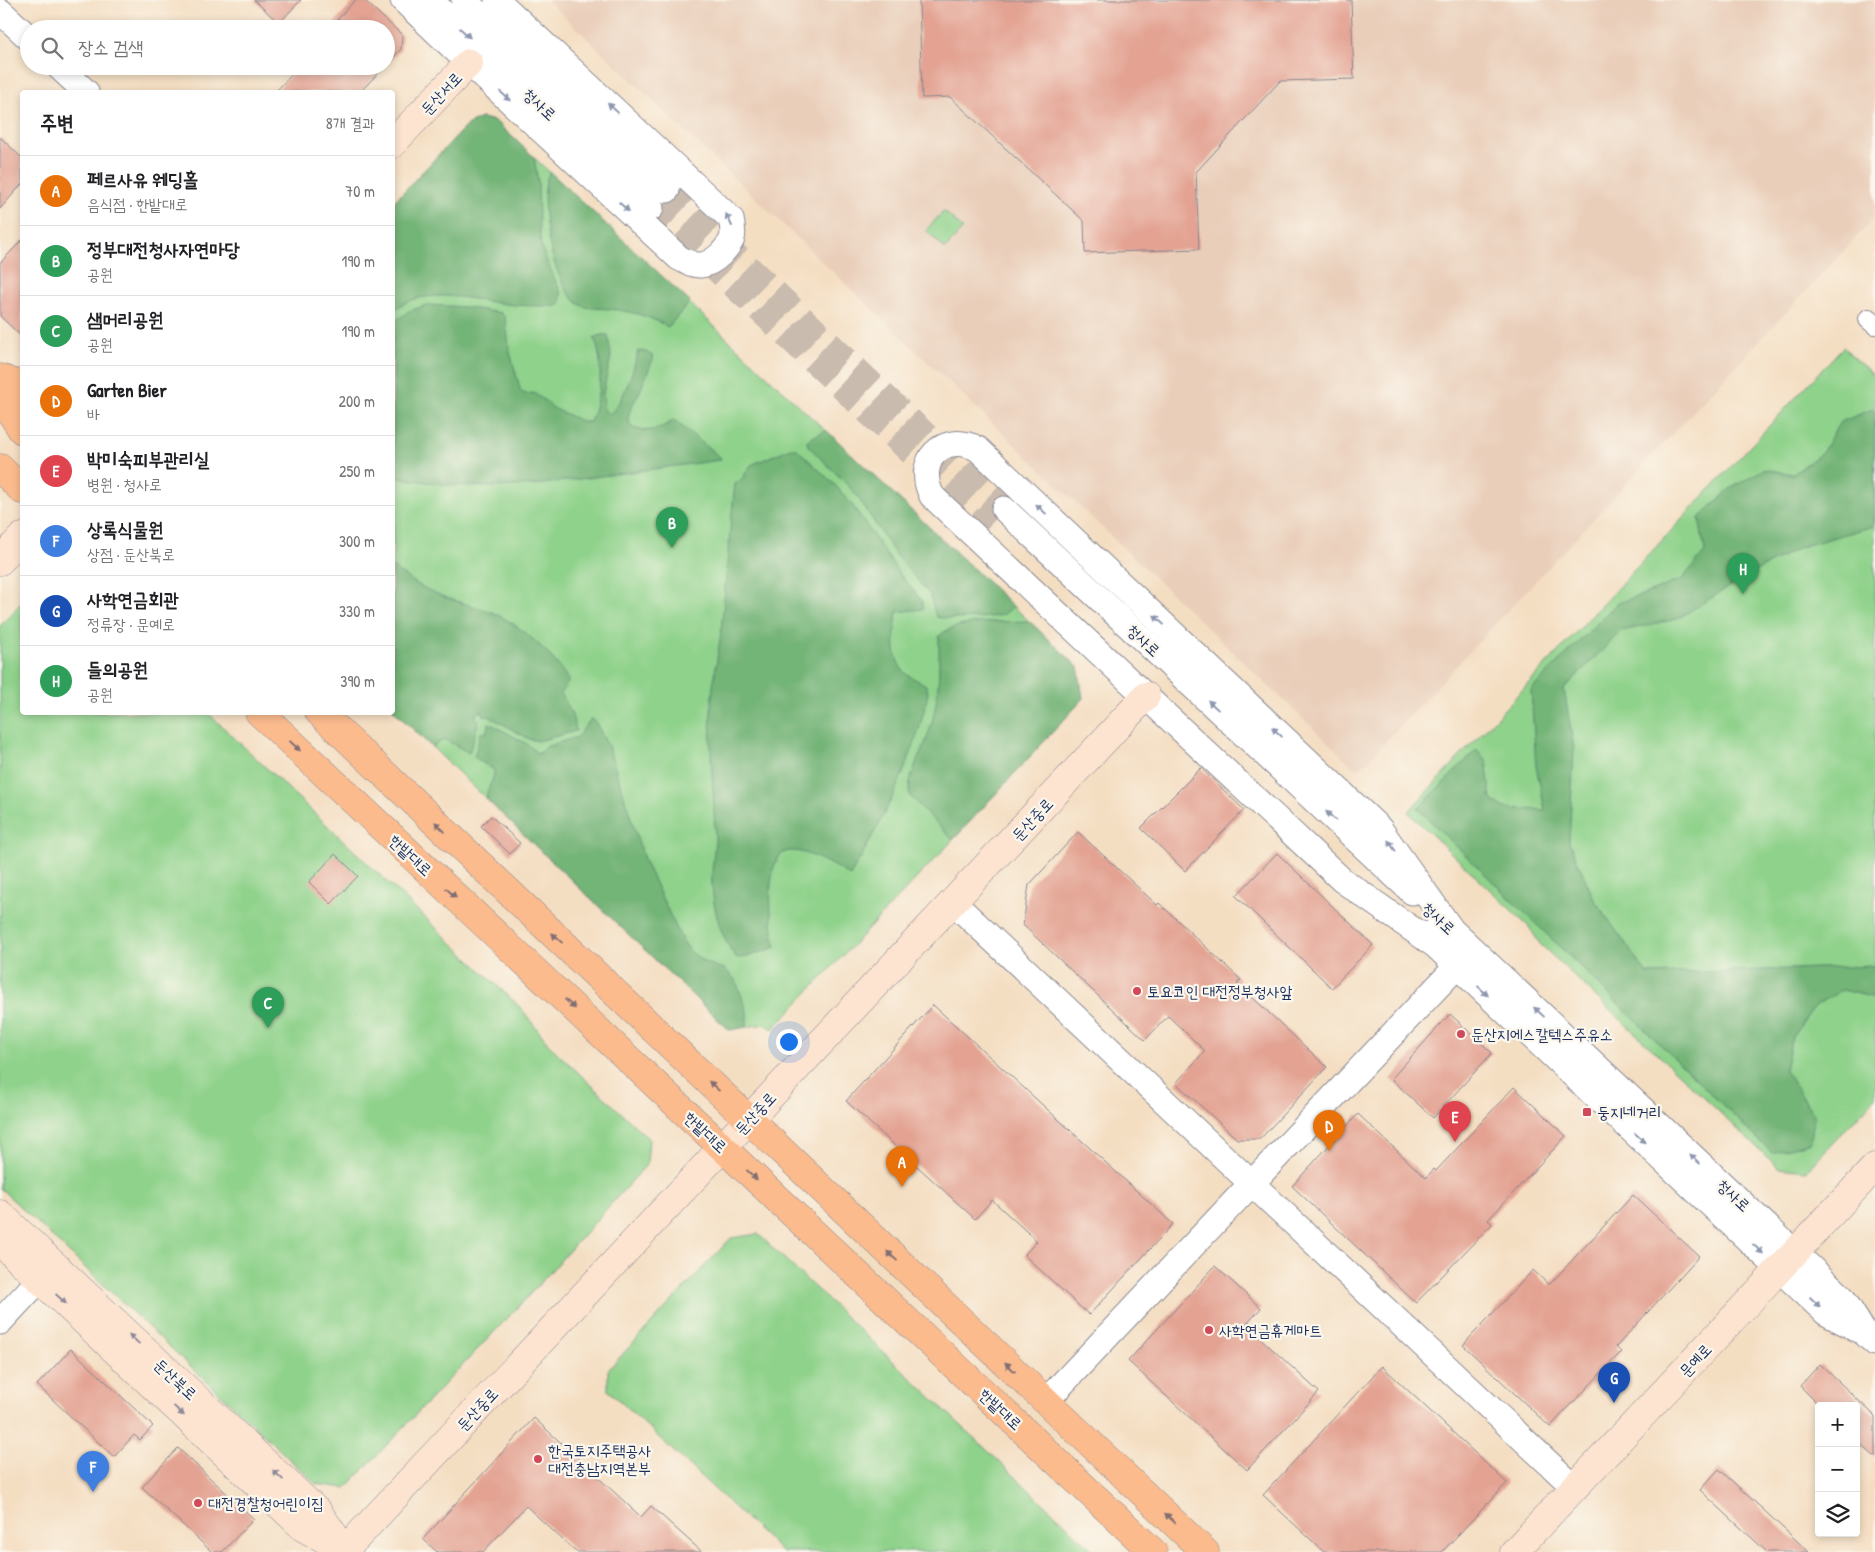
<!DOCTYPE html>
<html lang="ko">
<head>
<meta charset="utf-8">
<style>
	:root { --surface:#fff; --page:#f6f6f6; --text:#202124; --muted:#757577; --line:#e0e0e0; --accent:#d1495b }
	body { margin:0; font-family:"Patrick Hand","Poor Story",sans-serif; background:var(--page); color:var(--text) }
	.controls { position:absolute; right:15px; bottom:15px; display:grid; overflow:hidden; border-radius:5px; box-shadow:0 2px 8px #0003 }
	.controls button { width:45px; height:45px; display:grid; place-items:center; padding:0; border:0; border-bottom:1px solid var(--line); background:var(--surface); color:var(--text); font:25px sans-serif }
	.you { position:absolute; left:788px; top:1041px; width:18px; height:18px; margin:-12px; border:4px solid #fff; border-radius:50%; background:#1a73e8; box-shadow:0 0 0 8px #1a73e833 }
	.badge { display:grid; place-items:center; width:32px; height:32px; border-radius:50%; background:var(--accent); color:#fff; font-size:16px; font-weight:700 }
	.pin { position:absolute; translate:-50% -41px; filter:drop-shadow(0 1px 2px #0008) }
	.pin::after { content:''; position:absolute; top:26px; width:18px; height:15px; background:inherit; clip-path:polygon(0 0,100% 0,50% 100%) }
	.list { margin:0; padding:0; list-style:none }
	h2 { display:flex; justify-content:space-between; align-items:center; height:65px; margin:0; padding:0 20px; font-size:21px }
	h2 small { font-size:16px; font-weight:400; color:var(--muted) }
	.list li { display:grid; grid-template-columns:32px 1fr auto; gap:15px; align-items:center; box-sizing:border-box; height:70px; padding:0 20px; border-top:1px solid var(--line) }
	.list b { display:block; font-size:19px; white-space:nowrap }
	.list p { margin:0; font-size:16px; white-space:nowrap; color:var(--muted) }
	.list em { font-size:16px; font-style:normal; color:var(--muted) }
	.icon { flex:none; width:28px; height:28px; fill:none; stroke:currentColor; stroke-width:2; stroke-linecap:round; stroke-linejoin:round }
	.map { position:relative; flex:none; width:1875px; height:1552px; overflow:hidden }
	.search { position:absolute; background:var(--surface); box-shadow:0 2px 8px #0003; left:20px; top:20px; width:375px; height:55px; display:flex; align-items:center; gap:12px; box-sizing:border-box; padding:0 18px; border-radius:28px; color:var(--muted); font-size:19px }
	.panel { position:absolute; background:var(--surface); box-shadow:0 2px 8px #0003; left:20px; top:90px; width:375px; height:625px; border-radius:5px }
	.map>svg:first-child { display:block }
	.built { fill:#e9ceb9 }
	.green { fill:#8fd28b; stroke:#558074 }
	.forest { fill:#73b477; stroke:#47726a }
	.building { fill:#e3a292 }
	.lines { fill:none; stroke-linecap:round; stroke-linejoin:round }
	.tertiary-tunnel { stroke:#c9bbae; stroke-width:25; stroke-dasharray:25 12; stroke-linecap:butt }
	.minor-casing { stroke:#888690; stroke-width:22 }
	.tertiary-casing { stroke:#888690; stroke-width:27 }
	.secondary-casing { stroke:#888690; stroke-width:29 }
	.primary-casing { stroke:#888690; stroke-width:29 }
	.minor { stroke:#fff; stroke-width:20 }
	.tertiary { stroke:#fff; stroke-width:25 }
	.secondary { stroke:#fde4d1; stroke-width:28 }
	.primary { stroke:#fbbb8d; stroke-width:28 }
	.oneway { fill:#8d97ae }
	.oneway2 { fill:#806e73 }
	.oneway3 { fill:#8c8a98 }
	.poi-dot { fill:#d1495b; stroke:#fbf7ec; stroke-width:2 }
	.labels { text-anchor:middle; dominant-baseline:central; stroke-width:4.5; stroke-linejoin:round; paint-order:stroke }
	.street-label { font-size:16px; fill:#1b2f5e; stroke:#fbf7ec }
	.poi-label { font-size:16px; fill:#1b2f5e; stroke:#fbf7ec; text-anchor:start }
</style>
</head>
<body>
<div class="map">
<svg width="1875" height="1552" viewBox="0 0 1875 1552">
	<rect width="100%" height="100%" fill="#fbf7ec"/>
	<filter id="ink" filterUnits="userSpaceOnUse"><feTurbulence type="fractalNoise" baseFrequency=".02" numOctaves="2"/><feDisplacementMap in="SourceGraphic" scale="10" xChannelSelector="R" yChannelSelector="G"/><feConvolveMatrix kernelMatrix="1 2 1 2 8 2 1 2 1" color-interpolation-filters="sRGB"/></filter>
	<filter id="wash" filterUnits="userSpaceOnUse"><feTurbulence type="fractalNoise" baseFrequency=".0096" numOctaves="4" result="noise"/><feDisplacementMap in="SourceGraphic" scale="20" xChannelSelector="R" yChannelSelector="G"/><feGaussianBlur stdDeviation="1.12" result="paint"/><feColorMatrix in="noise" values="0 0 0 0 0 0 0 0 0 0 0 0 0 0 0 0 0 1.4 0 .05"/><feComposite in="paint" operator="in"/></filter>
	<g filter="url(#wash)">
		<rect width="100%" height="100%" fill="#f4dec2"/>
		<path class="built" d="M 547,0 L 1875,0 L 1875,217 L 1361,768 L 1355,768 Z"/>
		<path class="green" d="M 481,118 L 495,121 L 1078,667 L 1083,699 L 953,840 L 773,1029 L 764,1024 L 729,1030 L 393,710 L 393,203 L 467,125 Z
			M 944,211 L 963,229 L 945,249 L 926,230 Z
			M 1843,347 L 1875,377 L 1875,1098 L 1806,1171 L 1779,1168 L 1540,944 L 1529,927 L 1408,812 Z
			M 22,602 L 22,712 L 208,713 L 521,1008 L 551,1047 L 649,1139 L 647,1164 L 533,1291 L 346,1488 L 316,1484 L 0,1188 L 0,626 Z
			M 758,1234 L 1095,1552 L 782,1552 L 608,1390 L 608,1370 L 731,1238 Z"/>
		<path class="forest" d="M 481,118 L 495,121 L 534,157 L 538,181 L 539,227 L 541,245 L 547,262 L 561,293 L 560,304 L 557,306 C 543,306 529,306 515,305 C 477,302 425,283 393,311 L 393,203 L 467,125 Z
			M 550,172 L 690,302 L 668,327 C 649,316 631,311 610,309 C 602,308 591,309 583,306 C 554,296 534,196 550,172 Z
			M 427,305 L 465,307 L 501,313 L 505,317 L 510,352 L 521,392 L 526,394 L 534,393 C 540,398 547,401 551,407 L 583,422 L 590,422 C 600,397 605,363 594,338 L 601,335 L 608,335 L 611,356 L 603,393 L 604,410 L 609,414 C 622,406 635,366 638,351 L 646,352 L 654,357 L 640,391 L 631,407 L 628,418 L 631,427 C 646,434 661,429 674,420 L 716,454 L 721,458 L 720,460 L 535,485 L 493,487 L 448,485 L 393,477 L 393,323 L 409,311 Z
			M 1873,409 L 1875,411 L 1874,526 L 1800,547 L 1745,577 L 1677,619 L 1621,631 L 1564,689 L 1574,749 L 1569,842 L 1595,901 L 1647,974 L 1875,966 L 1875,998 L 1842,990 L 1815,1006 L 1792,1037 L 1785,1070 L 1814,1115 L 1811,1142 L 1772,1153 L 1418,809 L 1476,750 L 1486,759 L 1491,799 L 1505,808 L 1545,810 L 1536,766 L 1531,690 L 1617,603 L 1653,591 L 1682,579 L 1705,552 L 1699,518 L 1730,489 L 1764,469 L 1793,474 L 1822,453 L 1840,422 Z
			M 826,430 L 1013,606 C 1010,609 1008,612 1004,614 C 990,619 951,620 936,617 L 930,595 L 896,555 L 857,496 L 845,482 L 809,447 L 807,443 L 808,440 Z
			M 791,448 L 797,449 L 836,486 L 853,506 L 898,572 L 922,601 L 923,609 L 897,612 C 895,632 889,662 909,676 C 914,679 920,681 926,685 L 928,693 C 915,759 884,817 850,876 C 837,867 798,844 783,853 C 764,865 771,928 776,947 L 747,957 L 737,958 C 721,940 713,909 712,884 C 711,868 715,852 715,835 C 714,794 709,752 711,710 C 712,684 718,657 721,631 C 726,582 729,533 735,484 L 742,479 L 751,465 Z
			M 392,567 C 412,582 432,594 456,601 C 467,605 479,607 489,611 C 518,622 554,655 569,681 L 561,693 L 572,715 L 576,731 L 538,741 L 529,739 L 489,716 L 484,717 L 483,712 L 481,711 L 476,714 L 476,719 L 479,720 L 469,753 L 446,740 L 443,740 L 432,747 L 393,710 Z
			M 1029,621 L 1078,667 L 1083,699 L 953,840 L 910,796 C 905,780 922,753 927,738 C 940,701 939,674 939,636 C 956,619 1006,622 1029,621 Z
			M 591,719 L 596,723 L 608,746 L 645,862 L 682,940 L 691,952 L 704,962 L 726,970 L 736,981 L 747,1011 L 747,1027 L 729,1030 L 487,800 C 485,789 495,781 494,770 L 474,757 L 481,733 L 486,733 L 489,723 L 527,744 L 537,753 L 541,753 L 545,747 L 577,737 Z"/>
		<g id="blocks">
			<path class="building" d="M 254,0 L 301,0 L 279,23 Z
				M 355,0 L 364,0 L 402,35 L 401,49 L 386,65 L 386,29 L 329,29 Z
				M 919,0 L 1351,0 L 1354,79 L 1280,81 L 1196,172 L 1199,249 L 1085,253 L 1084,221 L 950,97 L 922,98 Z
				M 300,66 L 385,66 L 360,92 L 275,92 Z
				M 0,137 L 22,158 L 22,184 L 0,209 Z
				M 22,240 L 22,337 L 0,316 L 0,263 Z
				M 1201,768 L 1244,810 L 1185,871 L 1141,828 Z
				M 491,816 L 520,843 L 510,854 L 481,826 Z
				M 1078,832 L 1157,905 L 1159,903 L 1241,980 L 1237,983 L 1327,1067 L 1260,1139 L 1237,1139 L 1176,1083 L 1205,1051 L 1168,1016 L 1145,1040 L 1023,925 L 1029,885 Z
				M 1277,853 L 1373,945 L 1332,988 L 1236,896 Z
				M 335,854 L 358,876 L 331,904 L 309,882 Z
				M 933,1005 L 1173,1224 L 1089,1315 L 1024,1255 L 1037,1241 L 992,1200 L 975,1219 L 846,1101 Z
				M 1450,1014 L 1492,1053 L 1433,1118 L 1391,1079 Z
				M 1514,1087 L 1566,1136 L 1488,1220 L 1492,1224 L 1416,1303 L 1292,1186 L 1358,1114 L 1426,1178 L 1434,1169 L 1436,1171 Z
				M 1633,1195 L 1699,1256 L 1616,1347 L 1621,1352 L 1550,1427 L 1463,1345 L 1533,1270 L 1549,1285 Z
				M 1215,1266 L 1261,1308 L 1246,1325 L 1319,1392 L 1247,1470 L 1128,1361 Z
				M 71,1349 L 153,1426 L 140,1440 L 134,1435 L 114,1457 L 37,1385 Z
				M 1820,1364 L 1875,1416 L 1875,1457 L 1856,1440 L 1856,1406 L 1820,1406 L 1800,1386 Z
				M 1382,1366 L 1507,1483 L 1442,1552 L 1324,1552 L 1263,1495 Z
				M 534,1418 L 641,1517 L 651,1506 L 702,1552 L 576,1552 L 526,1506 L 483,1552 L 437,1552 L 423,1539 Z
				M 178,1448 L 254,1519 L 222,1552 L 212,1552 L 142,1487 Z
				M 1719,1469 L 1809,1552 L 1767,1552 L 1700,1490 Z"/>
		</g>
	</g>
	<g filter="url(#ink)">
		<use href="#blocks" fill-opacity="0" stroke="#888690" stroke-width="1"/>
		<g class="lines">
			<path class="tertiary-tunnel" d="M 667,190 L 1004,509
				M 651,208 L 989,526"/>
			<g class="minor-casing">
				<path id="minor" d="M 1869,319 L 1875,324"/>
			</g>
			<g class="tertiary-casing">
				<path id="tertiary" d="M 403,0 L 469,63 L 679,258 C 697,268 706,268 721,254 C 733,241 735,238 731,219 L 497,0
					M 430,0 L 651,208
					M 464,0 L 667,190
					M 0,11 L 29,38
					M 58,66 L 86,92
					M 1004,509 L 1412,892
					M 954,903 L 1575,1488
					M 1439,918 L 1842,1297 L 1865,1334 L 1875,1343
					M 1423,934 L 1826,1313 L 1863,1332
					M 1436,946 L 1342,880 L 932,496 C 914,461 943,431 978,449 L 1380,829 L 1451,929
					M 0,1322 L 53,1265
					M 1046,1401 L 1457,966"/>
			</g>
			<g class="secondary-casing">
				<path id="secondary" d="M 392,144 L 469,63
					M 0,561 L 22,537
					M 0,1214 L 318,1512 L 346,1552
					M 0,1242 L 304,1528 L 339,1547
					M 343,1552 L 1146,696
					M 1514,1552 L 1875,1167"/>
			</g>
			<g class="primary-casing">
				<path id="primary" d="M 0,378 L 17,384 L 22,388
					M 0,396 L 22,430
					M 0,468 L 22,490
					M 259,712 L 1153,1552
					M 319,712 L 1205,1552"/>
			</g>
			<use href="#minor" class="minor"/>
			<use href="#tertiary" class="tertiary"/>
			<use href="#secondary" class="secondary"/>
			<use href="#primary" class="primary"/>
		</g>
		<defs><path id="oneway-solid" d="M-6-.8H1V-3.2L6.5 0L1 3.2V.8H-6Z" transform="scale(1.25)"/></defs>
		<g class="oneway">
			<use href="#oneway-solid" transform="translate(465 33) rotate(43)"/>
			<use href="#oneway-solid" transform="translate(505 96) rotate(43)"/>
			<use href="#oneway-solid" transform="translate(613 108) rotate(-137)"/>
			<use href="#oneway-solid" transform="translate(624 207) rotate(43)"/>
			<use href="#oneway-solid" transform="translate(729 220) rotate(-116)"/>
			<use href="#oneway-solid" transform="translate(1041 509) rotate(-137)"/>
			<use href="#oneway-solid" transform="translate(1159 620) rotate(-137)"/>
			<use href="#oneway-solid" transform="translate(1213 705) rotate(-137)"/>
			<use href="#oneway-solid" transform="translate(1277 732) rotate(-137)"/>
			<use href="#oneway-solid" transform="translate(1331 816) rotate(-137)"/>
			<use href="#oneway-solid" transform="translate(1392 846) rotate(-125)"/>
			<use href="#oneway-solid" transform="translate(1483 991) rotate(43)"/>
			<use href="#oneway-solid" transform="translate(1539 1012) rotate(-137)"/>
			<use href="#oneway-solid" transform="translate(1640 1138) rotate(43)"/>
			<use href="#oneway-solid" transform="translate(1695 1159) rotate(-137)"/>
			<use href="#oneway-solid" transform="translate(1758 1249) rotate(43)"/>
			<use href="#oneway-solid" transform="translate(1815 1302) rotate(44)"/>
		</g>
		<g class="oneway2">
			<use href="#oneway-solid" transform="translate(295 746) rotate(43)"/>
			<use href="#oneway-solid" transform="translate(440 827) rotate(-136)"/>
			<use href="#oneway-solid" transform="translate(451 893) rotate(43)"/>
			<use href="#oneway-solid" transform="translate(557 938) rotate(-137)"/>
			<use href="#oneway-solid" transform="translate(570 1004) rotate(43)"/>
			<use href="#oneway-solid" transform="translate(714 1086) rotate(-137)"/>
			<use href="#oneway-solid" transform="translate(752 1175) rotate(43)"/>
			<use href="#oneway-solid" transform="translate(892 1256) rotate(-137)"/>
			<use href="#oneway-solid" transform="translate(1010 1367) rotate(-137)"/>
			<use href="#oneway-solid" transform="translate(1170 1518) rotate(-137)"/>
		</g>
		<g class="oneway3">
			<use href="#oneway-solid" transform="translate(61 1299) rotate(43)"/>
			<use href="#oneway-solid" transform="translate(134 1339) rotate(-137)"/>
			<use href="#oneway-solid" transform="translate(179 1411) rotate(43)"/>
			<use href="#oneway-solid" transform="translate(278 1475) rotate(-137)"/>
		</g>
	</g>
	<g class="poi-dot">
		<circle cx="1137" cy="991" r="5"/>
		<circle cx="1461" cy="1034" r="5"/>
		<rect x="1582" y="1107" width="10" height="10" rx="2.5"/>
		<circle cx="1209" cy="1330" r="5"/>
		<circle cx="538" cy="1459" r="5"/>
		<circle cx="198" cy="1503" r="5"/>
	</g>
	<g class="labels">
		<g class="street-label">
			<text transform="translate(441 93) rotate(-47)">둔산서로</text>
			<text transform="translate(540 104) rotate(43)">청사로</text>
			<text transform="translate(1144 640) rotate(43)">청사로</text>
			<text transform="translate(1032 819) rotate(-47)">둔산중로</text>
			<text transform="translate(411 855) rotate(43)">한밭대로</text>
			<text transform="translate(1439 918) rotate(43)">청사로</text>
			<text transform="translate(755 1113) rotate(-47)">둔산중로</text>
			<text transform="translate(706 1132) rotate(43)">한밭대로</text>
			<text transform="translate(1734 1195) rotate(43)">청사로</text>
			<text transform="translate(1695 1360) rotate(-47)">문예로</text>
			<text transform="translate(176 1379) rotate(43)">둔산북로</text>
			<text transform="translate(477 1409) rotate(-47)">둔산중로</text>
			<text transform="translate(1001 1409) rotate(43)">한밭대로</text>
		</g>
		<g class="poi-label">
			<text x="1147" y="991">토요코인 대전정부청사앞</text>
			<text x="1471" y="1034">둔산지에스칼텍스주유소</text>
			<text x="1597" y="1112">둥지네거리</text>
			<text x="1219" y="1330">사학연금휴게마트</text>
			<text x="548" y="1450">한국토지주택공사<tspan x="548" dy="18">대전충남지역본부</tspan></text>
			<text x="208" y="1503">대전경찰청어린이집</text>
		</g>
	</g>
</svg>
<div class="controls">
<button>+</button>
<button>−</button>
<button><svg class="icon" aria-label="layers" viewBox="0 0 24 24"><path d="M12 4l9 5-9 5-9-5zM3 14l9 5 9-5"/></svg></button>
</div>
<div class="you"></div>
<div class="pin badge" style="left:902px;top:1187px;background:#e8710a">A</div>
<div class="pin badge" style="left:672px;top:548px;background:#2e9e5b">B</div>
<div class="pin badge" style="left:268px;top:1028px;background:#2e9e5b">C</div>
<div class="pin badge" style="left:1329px;top:1151px;background:#e8710a">D</div>
<div class="pin badge" style="left:1455px;top:1142px;background:#e0444e">E</div>
<div class="pin badge" style="left:93px;top:1492px;background:#3f7fe0">F</div>
<div class="pin badge" style="left:1614px;top:1403px;background:#1a4fb4">G</div>
<div class="pin badge" style="left:1743px;top:594px;background:#2e9e5b">H</div>
<div class="search"><svg class="icon" aria-label="search" viewBox="0 0 24 24"><circle cx="10" cy="10" r="6"/><path d="M15 15l6 6"/></svg>장소 검색</div>
<section class="panel">
<h2>주변<small>8개 결과</small></h2>
<ul class="list">
<li><span class="badge" style="background:#e8710a">A</span><div><b>페르사유 웨딩홀</b><p>음식점 · 한밭대로</p></div><em>70 m</em></li>
<li><span class="badge" style="background:#2e9e5b">B</span><div><b>정부대전청사자연마당</b><p>공원</p></div><em>190 m</em></li>
<li><span class="badge" style="background:#2e9e5b">C</span><div><b>샘머리공원</b><p>공원</p></div><em>190 m</em></li>
<li><span class="badge" style="background:#e8710a">D</span><div><b>Garten Bier</b><p>바</p></div><em>200 m</em></li>
<li><span class="badge" style="background:#e0444e">E</span><div><b>박미숙피부관리실</b><p>병원 · 청사로</p></div><em>250 m</em></li>
<li><span class="badge" style="background:#3f7fe0">F</span><div><b>상록식물원</b><p>상점 · 둔산북로</p></div><em>300 m</em></li>
<li><span class="badge" style="background:#1a4fb4">G</span><div><b>사학연금회관</b><p>정류장 · 문예로</p></div><em>330 m</em></li>
<li><span class="badge" style="background:#2e9e5b">H</span><div><b>들의공원</b><p>공원</p></div><em>390 m</em></li>
</ul>
</section>
</div>
</body>
</html>
